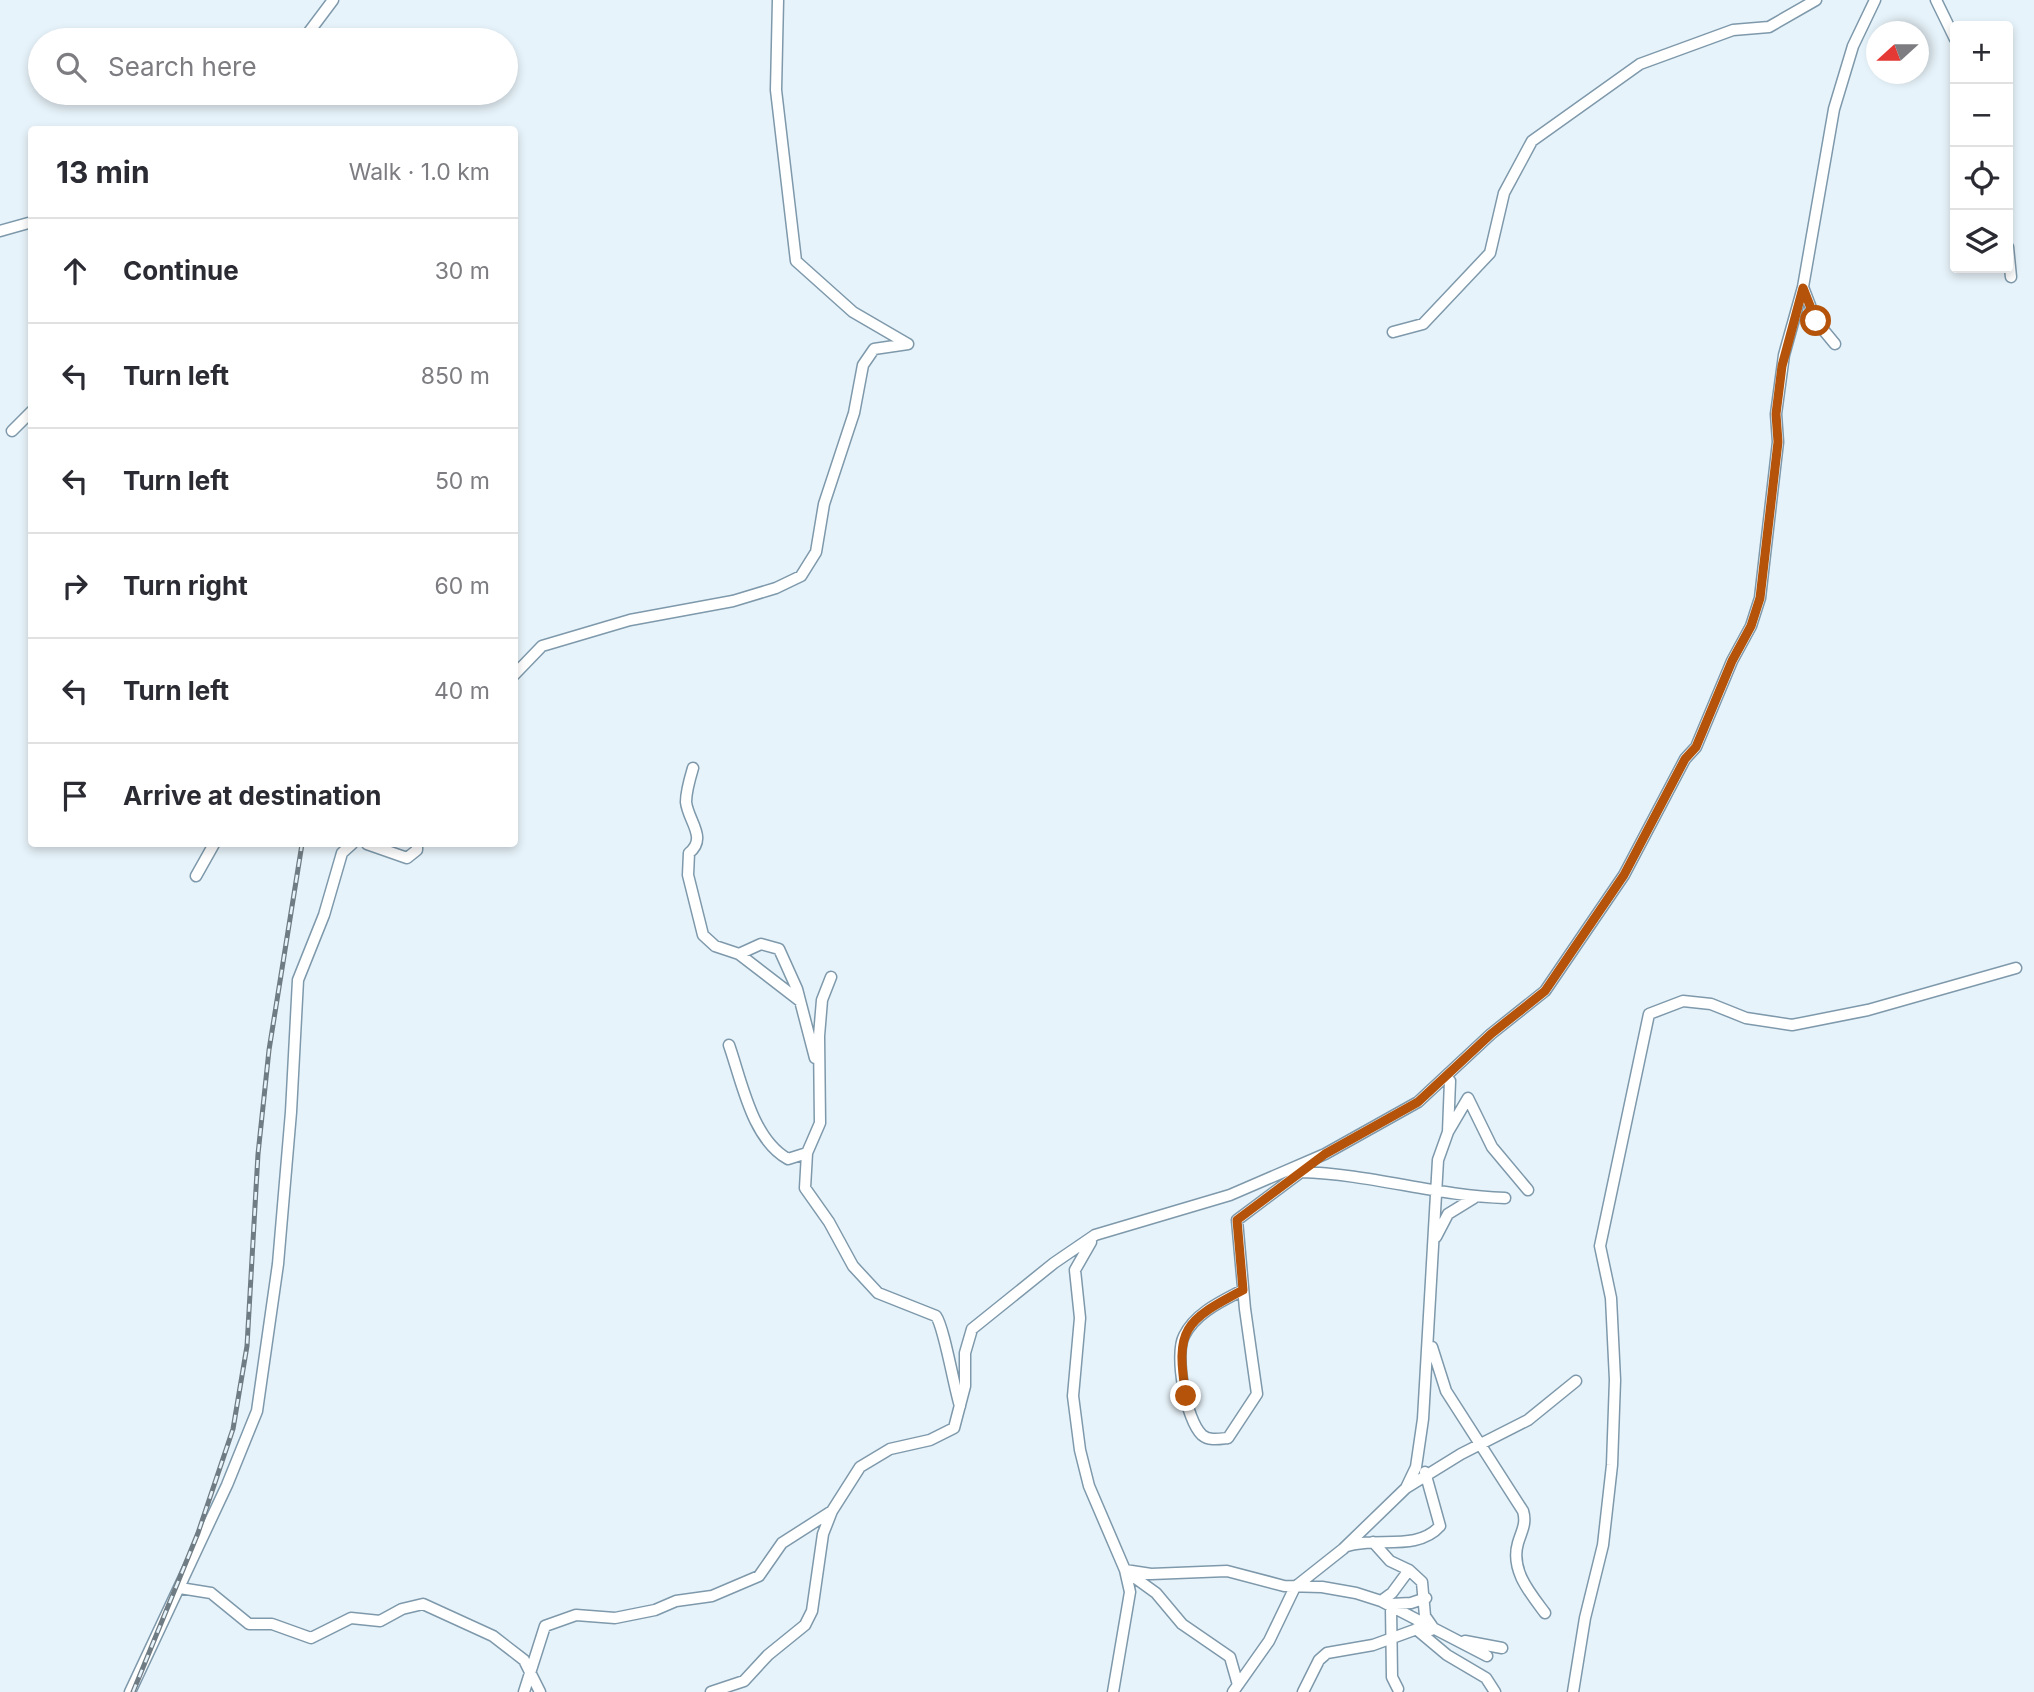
<!DOCTYPE html>
<html lang="en">
<head>
<meta charset="utf-8">
<style>
	:root { --surface:#fff; --page:#f2f2f3; --text:#2b2b33; --muted:#7c7c81; --line:#e1e1e2 }
	body { margin:0; font-family:Inter,sans-serif; background:var(--page); color:var(--text) }
	.controls { position:absolute; right:21px; top:21px; display:grid; overflow:hidden; border-radius:7px; box-shadow:0 4px 10px #0003 }
	.controls button { width:63px; height:63px; display:grid; place-items:center; padding:0; border:0; border-bottom:2px solid var(--line); background:var(--surface); color:var(--text); font:35px sans-serif }
	.compass { position:absolute; left:1866px; top:21px; width:63px; height:63px; border-radius:50%; background:var(--surface); box-shadow:0 4px 10px #0003; rotate:249deg }
	.stop { position:absolute; width:21px; height:21px; margin:-16px; border:5px solid #b45309; border-radius:50%; background:#fff }
	.stop.end { background:#b45309; border-color:#fff; box-shadow:0 2px 7px #0008 }
	.list { margin:0; padding:0; list-style:none }
	h2 { display:flex; justify-content:space-between; align-items:center; height:91px; margin:0; padding:0 28px; font-size:30px }
	h2 small { font-size:23px; font-weight:400; color:var(--muted) }
	.list li { display:grid; grid-template-columns:46px 1fr auto; gap:21px; align-items:center; box-sizing:border-box; height:105px; padding:0 28px; border-top:2px solid var(--line) }
	.list b { display:block; font-size:26px; white-space:nowrap }
	.list em { font-size:23px; font-style:normal; color:var(--muted) }
	.icon { flex:none; width:38px; height:38px; fill:none; stroke:currentColor; stroke-width:2; stroke-linecap:round; stroke-linejoin:round }
	.map { position:relative; flex:none; width:2034px; height:1692px; overflow:hidden }
	.search { position:absolute; background:var(--surface); box-shadow:0 4px 10px #0003; left:28px; top:28px; width:490px; height:77px; display:flex; align-items:center; gap:18px; box-sizing:border-box; padding:0 24px; border-radius:38px; color:var(--muted); font-size:26px }
	.panel { position:absolute; background:var(--surface); box-shadow:0 4px 10px #0003; left:28px; top:126px; width:490px; height:721px; border-radius:7px }
	.map>svg:first-child { display:block }
	.lines { fill:none; stroke-linecap:round; stroke-linejoin:round }
	.street-casing { stroke:#7e99ab; stroke-width:13 }
	.street { stroke:#fff; stroke-width:10 }
	.rail-casing { stroke:#707c83; stroke-width:5 }
	.rail { stroke:#e7f3fa; stroke-width:2.5; stroke-dasharray:8; stroke-linecap:butt }
	.route { stroke:#b45309; stroke-width:9 }
</style>
</head>
<body>
<div class="map">
<svg width="2034" height="1692" viewBox="0 0 2034 1692">
	<rect width="100%" height="100%" fill="#e7f3fa"/>
	<g class="lines">
		<g class="street-casing">
			<path id="street" d="M 778,0 L 776,90 L 796,261 L 853,312 L 908,344
				M 1936,0 L 1955,39
				M 303,40 L 333,0
				M 0,231 L 32,222
				M 2008,247 L 2011,277
				M 1803,287 L 1816,321 L 1835,344
				M 1393,332 L 1423,324 L 1490,253 L 1504,193 L 1532,141 L 1640,64 L 1733,30 L 1769,27 L 1816,0
				M 12,431 L 32,411
				M 514,675 L 542,646 L 630,620 L 733,601 L 776,588 L 801,576 L 816,552 L 824,504 L 854,413 L 863,365 L 874,349 L 908,344
				M 693,768 C 690,778 686,791 686,802 C 688,821 708,838 689,853 L 688,875 L 703,935 L 715,946 L 739,954 L 761,944 L 779,949 L 797,989 L 815,1058
				M 367,844 L 407,858 L 417,850 L 417,844
				M 196,876 L 214,844
				M 739,954 L 800,1001
				M 831,977 L 822,1000 L 819,1036 L 820,1123 L 807,1153 L 805,1188 L 829,1222 L 853,1266 L 878,1293 L 936,1316 C 944,1327 954,1387 960,1406
				M 729,1045 C 742,1082 752,1139 788,1159 L 807,1153
				M 1450,1081 L 1448,1132 L 1468,1098 L 1492,1147 L 1528,1190
				M 1301,1172 C 1371,1174 1437,1196 1505,1198
				M 1436,1237 L 1448,1214 L 1474,1198
				M 1091,1242 L 1075,1270 L 1080,1318 L 1073,1396 L 1080,1450 L 1089,1486 L 1125,1570 L 1130,1592 L 1113,1692
				M 1243,1290 C 1222,1301 1195,1313 1184,1336 C 1174,1355 1186,1420 1202,1435 C 1209,1441 1219,1439 1228,1438 L 1257,1394 L 1245,1309 L 1237,1220 L 1309,1166
				M 1432,1347 L 1446,1391 L 1523,1511 C 1527,1524 1521,1532 1518,1543 C 1510,1570 1530,1593 1545,1613
				M 1406,1488 L 1461,1454 L 1528,1420 L 1576,1381
				M 1373,1542 L 1390,1561 L 1409,1570 L 1422,1582 L 1425,1616 L 1432,1626
				M 1347,1546 C 1376,1536 1417,1552 1440,1526 L 1425,1472
				M 1125,1570 L 1151,1574 L 1227,1571 L 1284,1586 L 1322,1587 L 1356,1593 L 1381,1601 L 1487,1656
				M 1127,1572 L 1156,1593 L 1182,1624 L 1230,1657 L 1238,1685
				M 180,1588 L 211,1593 L 249,1624 L 272,1624 L 311,1638 L 351,1618 L 380,1621 L 402,1609 L 423,1604 L 493,1636 L 524,1660 L 540,1692
				M 1381,1601 L 1392,1593 L 1409,1570
				M 1391,1604 L 1411,1603 L 1426,1598
				M 1391,1607 L 1392,1677 L 1398,1689
				M 1416,1629 L 1447,1655 L 1486,1678 L 1495,1692
				M 1465,1641 L 1502,1648
				M 130,1692 L 227,1485 L 257,1411 L 278,1264 L 291,1112 L 298,980 L 324,915 L 342,853 L 352,844
				M 524,1692 L 545,1626 L 576,1615 L 615,1618 L 655,1610 L 676,1601 L 712,1596 L 759,1576 L 782,1543 L 832,1511
				M 711,1692 L 744,1681 L 768,1655 L 805,1625 L 812,1611 L 823,1534 L 832,1511 L 860,1467 L 890,1449 L 930,1440 L 954,1428 L 965,1386 L 965,1353 L 972,1329 L 1054,1263 L 1095,1235 L 1230,1195 L 1325,1154 L 1418,1102 L 1491,1034 L 1545,991 L 1624,875 L 1685,759 L 1696,747 L 1732,661 L 1751,626 L 1760,598 L 1778,442 L 1776,414 L 1784,355 L 1803,287 L 1834,109 L 1853,46 L 1875,0
				M 1233,1692 L 1269,1641 L 1295,1587 L 1343,1549 L 1406,1488 L 1416,1467 L 1423,1419 L 1438,1160 L 1448,1132
				M 1303,1692 L 1319,1660 L 1327,1653 L 1373,1645 L 1417,1629 L 1431,1630
				M 1573,1692 L 1585,1618 L 1603,1545 L 1612,1465 L 1615,1380 L 1611,1298 L 1600,1246 L 1649,1014 L 1683,1001 L 1711,1004 L 1746,1018 L 1792,1025 L 1868,1010 L 2016,968"/>
		</g>
		<use href="#street" class="street"/>
		<g class="rail-casing">
			<path id="rail" d="M 133,1692 L 198,1533 L 233,1429 L 247,1346 L 258,1154 L 269,1050 L 302,844"/>
		</g>
		<use href="#rail" class="rail"/>
	</g>
	<g class="lines">
		<path class="route" d="M 1186,1396 C 1175,1329 1184,1321 1243,1290 L 1237,1220 L 1325,1154 L 1418,1102 L 1491,1034 L 1545,991 L 1624,875 L 1685,759 L 1696,747 L 1732,661 L 1751,626 L 1760,598 L 1778,442 L 1776,414 L 1782,366 L 1803,288 L 1816,321"/>
	</g>
</svg>
<div class="controls">
<button>+</button>
<button>−</button>
<button><svg class="icon" aria-label="locate" viewBox="0 0 24 24"><circle cx="12" cy="12" r="6"/><path d="M12 2v4M12 18v4M2 12h4M18 12h4"/></svg></button>
<button><svg class="icon" aria-label="layers" viewBox="0 0 24 24"><path d="M12 4l9 5-9 5-9-5zM3 14l9 5 9-5"/></svg></button>
</div>
<svg class="compass" viewBox="-18 -18 36 36"><path d="M0-13l5 13h-10z" fill="#e53935"/><path d="M0 13l5-13h-10z" fill="#7c7c81"/></svg>
<div class="stop" style="left:1816px;top:321px"></div>
<div class="stop end" style="left:1186px;top:1396px"></div>
<div class="search"><svg class="icon" aria-label="search" viewBox="0 0 24 24"><circle cx="10" cy="10" r="6"/><path d="M15 15l6 6"/></svg>Search here</div>
<section class="panel">
<h2>13 min<small>Walk · 1.0 km</small></h2>
<ul class="list">
<li><svg class="icon" aria-label="ahead" viewBox="0 0 24 24"><path d="M12 20V5M6 11l6-6 6 6"/></svg><div><b>Continue</b></div><em>30 m</em></li>
<li><svg class="icon" aria-label="left" viewBox="0 0 24 24"><path d="M17 20v-9H6M10 6l-5 5 5 5"/></svg><div><b>Turn left</b></div><em>850 m</em></li>
<li><svg class="icon" aria-label="left" viewBox="0 0 24 24"><path d="M17 20v-9H6M10 6l-5 5 5 5"/></svg><div><b>Turn left</b></div><em>50 m</em></li>
<li><svg class="icon" aria-label="right" viewBox="0 0 24 24"><path d="M7 20v-9h11M14 6l5 5-5 5"/></svg><div><b>Turn right</b></div><em>60 m</em></li>
<li><svg class="icon" aria-label="left" viewBox="0 0 24 24"><path d="M17 20v-9H6M10 6l-5 5 5 5"/></svg><div><b>Turn left</b></div><em>40 m</em></li>
<li><svg class="icon" aria-label="arrive" viewBox="0 0 24 24"><path d="M6 21V4h12l-3 4 3 4H6"/></svg><div><b>Arrive at destination</b></div></li>
</ul>
</section>
</div>
</body>
</html>
